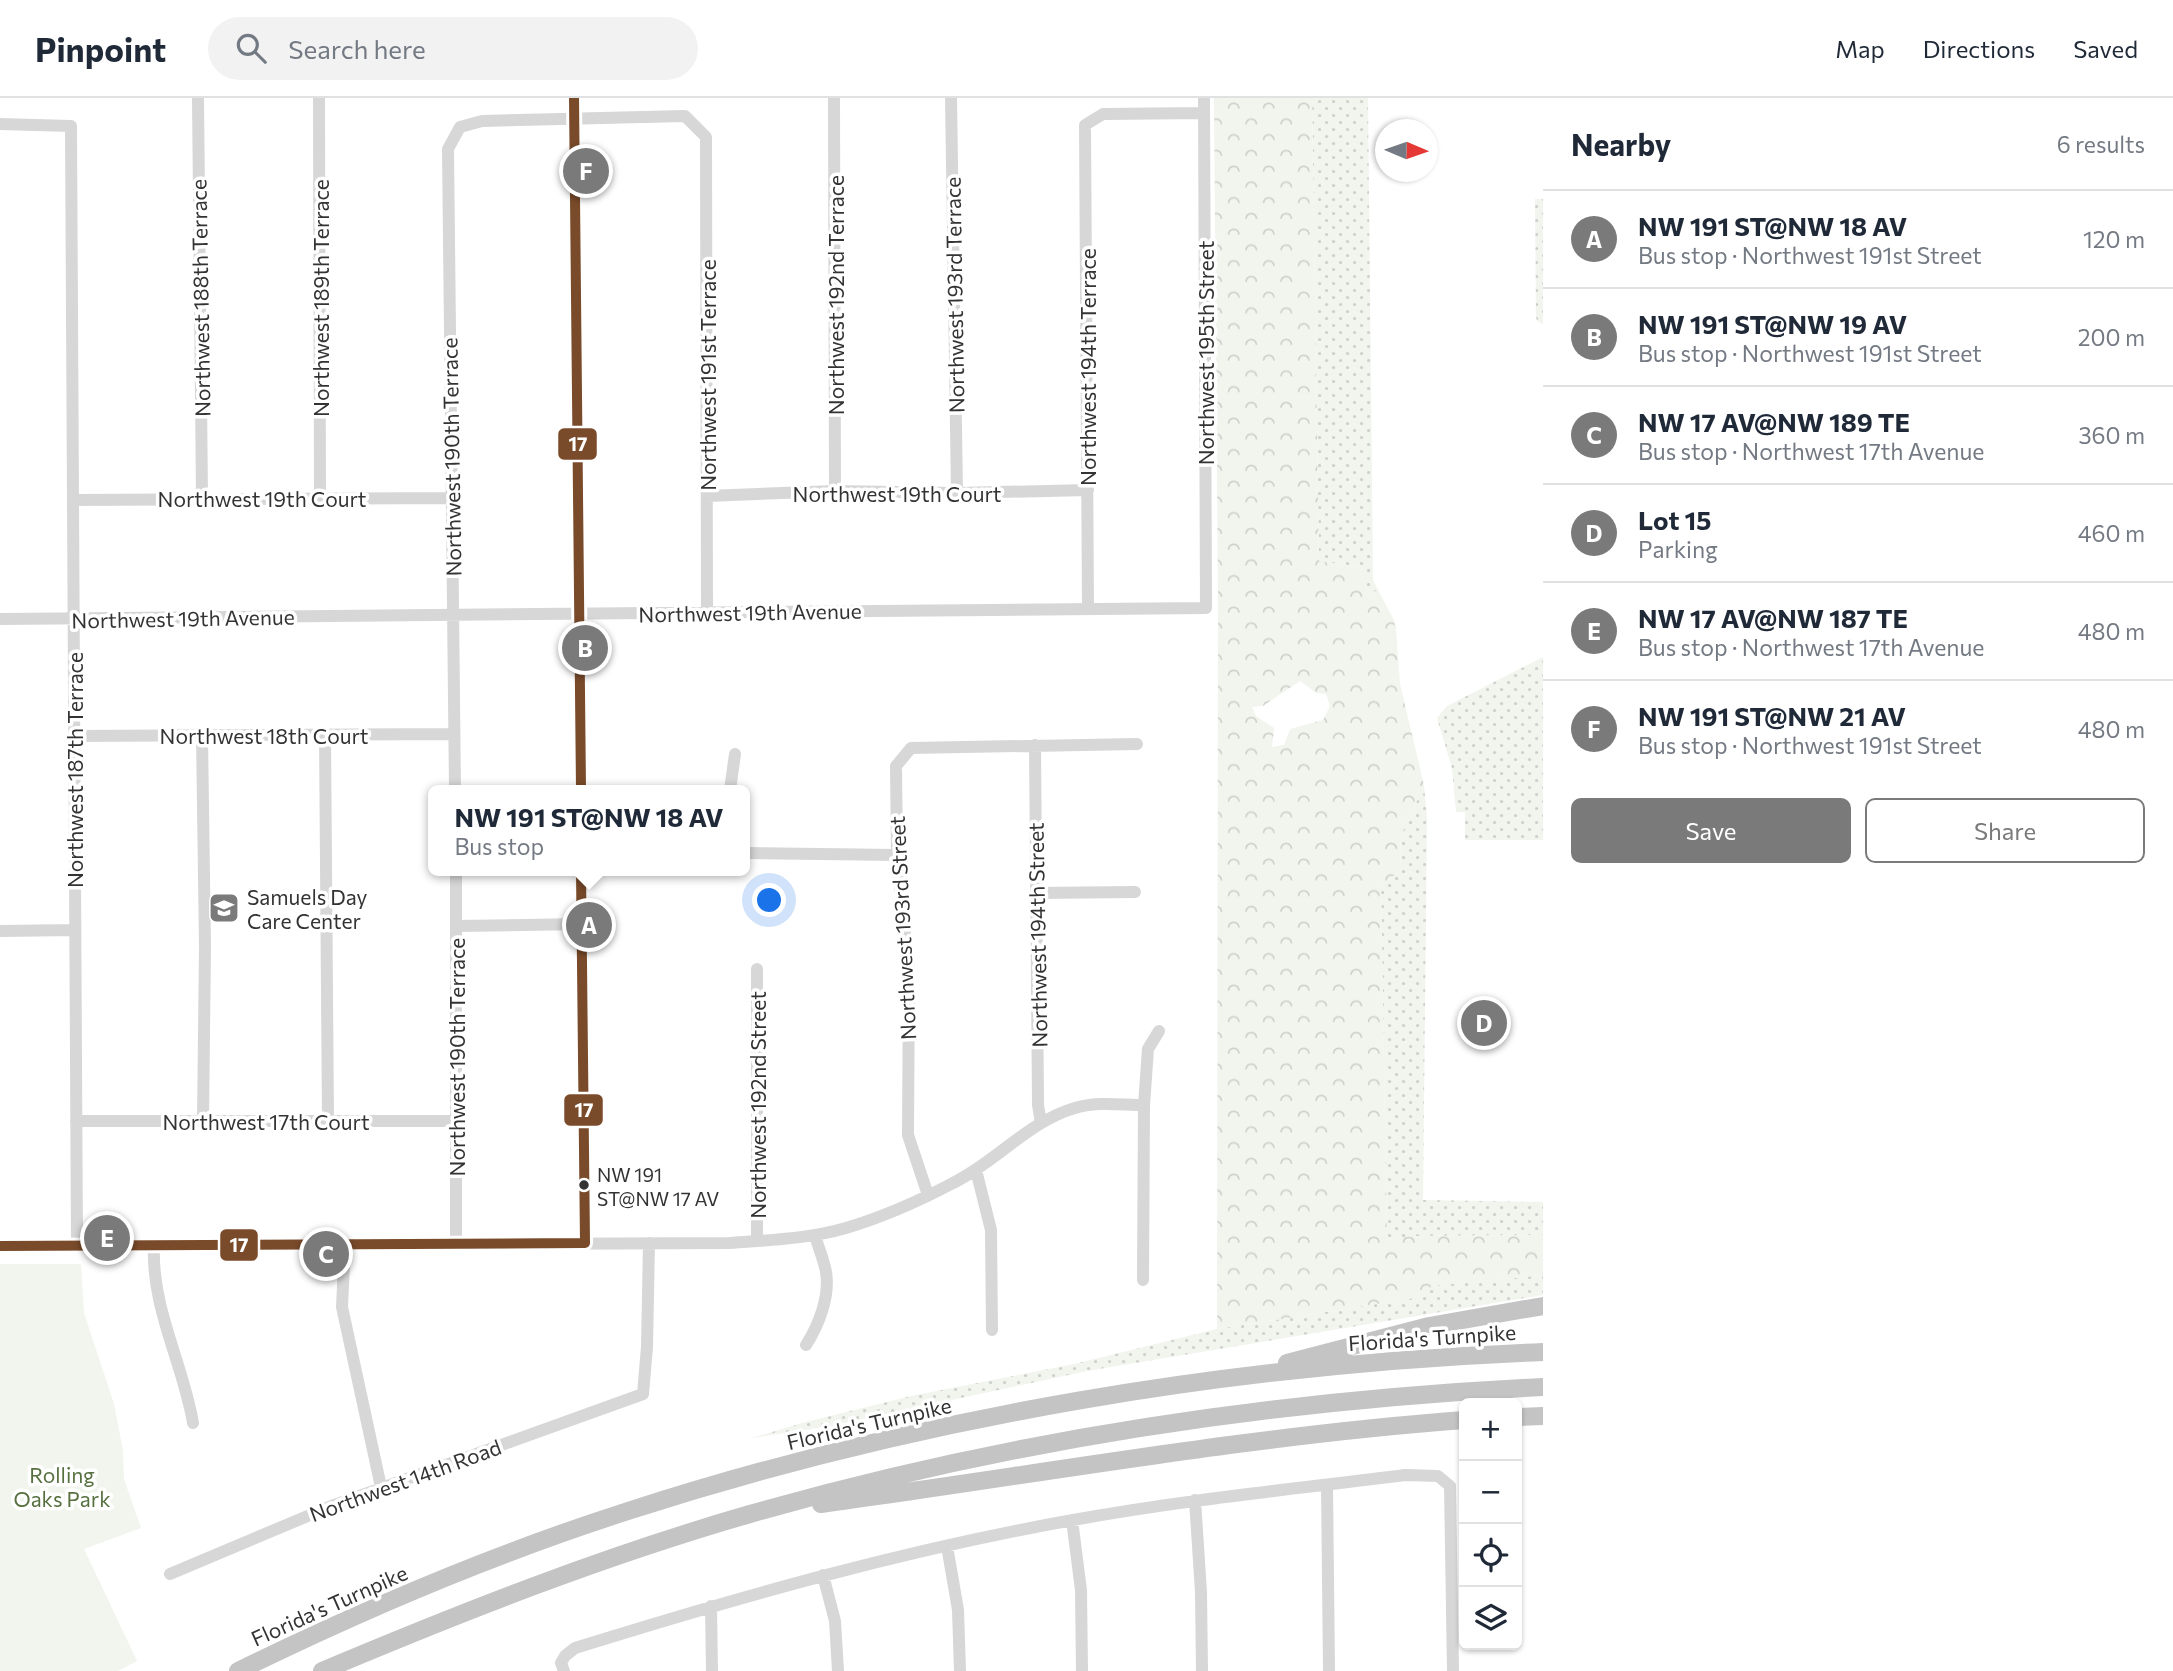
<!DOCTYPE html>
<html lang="en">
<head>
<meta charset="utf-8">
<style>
	:root { --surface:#fff; --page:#f2f2f3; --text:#1f2937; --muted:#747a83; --line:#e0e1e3; --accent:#7a7a7a }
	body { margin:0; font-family:Commissioner,sans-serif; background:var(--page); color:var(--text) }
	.controls { position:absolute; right:21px; bottom:21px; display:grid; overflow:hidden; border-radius:10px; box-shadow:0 2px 5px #0004 }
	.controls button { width:63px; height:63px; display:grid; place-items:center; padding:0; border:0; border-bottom:2px solid var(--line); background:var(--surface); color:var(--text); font:35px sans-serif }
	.compass { position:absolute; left:1375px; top:21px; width:63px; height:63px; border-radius:50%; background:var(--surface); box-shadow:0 2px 5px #0004; rotate:92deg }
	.you { position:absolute; left:770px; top:803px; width:24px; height:24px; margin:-18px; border:5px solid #fff; border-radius:50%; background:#1a73e8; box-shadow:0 0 0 10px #1a73e833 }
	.badge { display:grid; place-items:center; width:46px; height:46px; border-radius:50%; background:var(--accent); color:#fff; font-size:23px; font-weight:700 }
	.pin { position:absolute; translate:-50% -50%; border:4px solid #fff; box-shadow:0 2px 7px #0006 }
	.popup { position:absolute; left:428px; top:687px; width:322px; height:91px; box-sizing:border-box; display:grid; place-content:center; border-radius:10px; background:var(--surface); filter:drop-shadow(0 2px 5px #0005); font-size:23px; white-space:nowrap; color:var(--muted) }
	.popup b { font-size:26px; color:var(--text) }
	.popup::after { content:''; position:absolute; left:50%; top:100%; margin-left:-14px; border:14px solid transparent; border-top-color:var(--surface) }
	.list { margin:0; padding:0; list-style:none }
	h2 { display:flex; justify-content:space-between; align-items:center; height:91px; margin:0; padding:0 28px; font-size:30px }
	h2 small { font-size:23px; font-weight:400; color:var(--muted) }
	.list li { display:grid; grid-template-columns:46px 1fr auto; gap:21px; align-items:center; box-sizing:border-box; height:98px; padding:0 28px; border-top:2px solid var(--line) }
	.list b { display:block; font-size:26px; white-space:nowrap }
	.list p { margin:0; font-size:23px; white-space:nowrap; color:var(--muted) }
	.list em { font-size:23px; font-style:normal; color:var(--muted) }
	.actions { display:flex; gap:14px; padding:21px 28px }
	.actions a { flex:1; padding:16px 0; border:2px solid var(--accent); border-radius:10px; text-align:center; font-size:24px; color:var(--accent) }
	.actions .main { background:var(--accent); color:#fff }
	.icon { flex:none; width:38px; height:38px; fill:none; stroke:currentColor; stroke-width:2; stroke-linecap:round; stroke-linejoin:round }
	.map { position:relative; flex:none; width:1543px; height:1573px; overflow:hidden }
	header { display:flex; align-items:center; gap:42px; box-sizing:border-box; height:98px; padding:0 35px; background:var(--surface); border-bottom:2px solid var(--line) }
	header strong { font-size:33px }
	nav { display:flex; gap:38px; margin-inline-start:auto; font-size:24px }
	.search { width:490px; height:63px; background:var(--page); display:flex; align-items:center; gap:18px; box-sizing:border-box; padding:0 24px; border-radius:38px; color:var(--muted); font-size:26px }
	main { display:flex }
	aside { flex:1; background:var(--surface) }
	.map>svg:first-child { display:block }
	.grass { fill:url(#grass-dots) }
	.forest { fill:url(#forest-crowns); fill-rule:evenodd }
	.park { fill:#f1f5ed }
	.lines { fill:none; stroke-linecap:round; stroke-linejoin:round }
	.minor { stroke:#d7d7d7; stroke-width:12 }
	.highway { stroke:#c4c4c4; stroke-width:18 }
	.bus-1-casing { stroke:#fff; stroke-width:16 }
	.bus-1 { stroke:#7a4b2a; stroke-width:10 }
	.bus-dot { fill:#333; stroke:#fff; stroke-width:2.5 }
	.labels { text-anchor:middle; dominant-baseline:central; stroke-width:7; stroke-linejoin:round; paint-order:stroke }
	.bus-label { font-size:19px; fill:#333; stroke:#fff; text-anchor:start }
	.street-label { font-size:21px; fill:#333; stroke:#fff }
	.poi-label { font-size:21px; fill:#333; stroke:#fff; text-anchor:start }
	.park-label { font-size:21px; fill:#56703f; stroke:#fff }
	.line-badge { stroke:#fff; stroke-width:2.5 }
	.badge-label { font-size:19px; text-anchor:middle; font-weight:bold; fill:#fff }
</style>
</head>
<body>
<header>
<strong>Pinpoint</strong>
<div class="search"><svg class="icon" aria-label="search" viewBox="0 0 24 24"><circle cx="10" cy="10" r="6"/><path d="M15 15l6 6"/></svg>Search here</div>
<nav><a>Map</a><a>Directions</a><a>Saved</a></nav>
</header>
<main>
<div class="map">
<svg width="1543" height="1573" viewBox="0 0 1543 1573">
	<defs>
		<pattern id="grass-dots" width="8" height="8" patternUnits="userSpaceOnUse" patternTransform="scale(1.75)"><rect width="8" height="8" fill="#f1f5ed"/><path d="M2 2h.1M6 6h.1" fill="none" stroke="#cfd2cc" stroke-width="1.8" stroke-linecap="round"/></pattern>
		<pattern id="forest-crowns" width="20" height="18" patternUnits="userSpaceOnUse" patternTransform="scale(1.75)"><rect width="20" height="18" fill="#f1f5ed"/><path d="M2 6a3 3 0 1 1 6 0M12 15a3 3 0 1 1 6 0" fill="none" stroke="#cfd2cc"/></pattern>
	</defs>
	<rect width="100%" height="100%" fill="#fff"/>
	<path class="grass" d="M 1312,0 L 1368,0 L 1373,482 L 1378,492 L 1368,497 L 1361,470 L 1319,463 Z
		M 1535,101 L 1543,101 L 1543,226 L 1537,223 L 1536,219 Z
		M 1543,559 L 1543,742 L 1465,742 L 1465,714 L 1456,714 L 1452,670 L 1437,620 L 1447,608 Z
		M 1424,687 L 1427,720 L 1423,1102 L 1543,1104 L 1543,1137 L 1414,1138 L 1387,1141 L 1381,789 L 1401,771 L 1400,741 Z
		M 1543,1177 L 1543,1197 L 1087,1273 L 831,1328 L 752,1340 L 802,1325 L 911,1298 L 1074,1266 L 1217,1231 L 1426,1198 L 1430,1188 Z"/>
	<path class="forest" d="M 1214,0 L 1312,0 L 1319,463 L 1361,470 L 1368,497 L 1378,492 L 1394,522 L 1396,532 L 1400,586 L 1424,687 L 1400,741 L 1401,771 L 1381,789 L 1387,1141 L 1414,1138 L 1543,1137 L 1543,1177 L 1431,1188 L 1427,1198 L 1217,1231 L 1218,505 ZM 1300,583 L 1316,595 L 1326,596 L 1330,608 L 1323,622 L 1290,631 L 1284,647 L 1272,649 L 1274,630 L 1256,618 L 1252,609 L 1263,608 Z"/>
	<path class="park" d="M 0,1166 L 81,1166 L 84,1215 L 114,1306 L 123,1353 L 124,1381 L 141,1430 L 84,1451 L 137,1563 L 118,1573 L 0,1573 Z"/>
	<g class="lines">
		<path class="minor" d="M 198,0 L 202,400
			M 319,0 L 320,399
			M 574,0 L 581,692
			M 834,0 L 835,393
			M 951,0 L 957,395
			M 0,26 L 71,28 L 77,1148
			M 707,398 L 835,393 L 957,395 L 1088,392
			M 73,402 L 451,400
			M 1088,511 L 1085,27 L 1103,16 L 1204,15
			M 0,521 L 1206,510 L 1204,0
			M 325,637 L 328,1023
			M 74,638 L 454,636
			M 202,638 L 205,848 L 203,1023
			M 1035,647 L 1038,1007 L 1041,1025
			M 455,692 L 448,51 L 460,29 L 482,23 L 685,18 L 706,39 L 707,515
			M 730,692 L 735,656
			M 745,755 L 897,757
			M 456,773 L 456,1146
			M 581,773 L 585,1145
			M 1036,795 L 1135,794
			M 456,828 L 582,826
			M 0,833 L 75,832
			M 76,1023 L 456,1023
			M 976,1072 L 991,1132 L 992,1232
			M 928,1097 L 908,1037 L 909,875 L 897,757 L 896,668 L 911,650 L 1137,646
			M 757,1143 L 757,871
			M 345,1146 L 342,1209 L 381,1389
			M 154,1147 C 151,1210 183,1265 193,1325
			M 0,1148 L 730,1145 C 768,1142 808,1141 846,1130 C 883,1119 919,1103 953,1085 C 996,1064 1029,1023 1075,1010 C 1096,1003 1122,1007 1144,1007
			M 1143,1182 L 1144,1007 L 1148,951 L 1159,933
			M 806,1247 C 819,1227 830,1198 826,1174 C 824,1162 818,1149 815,1137
			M 1327,1387 L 1329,1573
			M 1195,1402 L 1201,1494 L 1202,1573
			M 1072,1422 L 1081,1492 L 1082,1573
			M 947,1448 L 958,1512 L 960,1573
			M 170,1476 L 329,1409 L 643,1296 L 647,1249 L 649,1145
			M 823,1477 L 835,1523 L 838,1573
			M 711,1508 L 712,1573
			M 564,1573 L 561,1565 L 565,1558 L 575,1550 C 739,1499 904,1452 1073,1422 C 1183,1402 1294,1391 1405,1377 L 1438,1378 L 1450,1388 L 1453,1573"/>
		<path class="highway" d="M 1287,1265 L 1429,1228 L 1543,1208
			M 1517,1319 L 1543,1318
			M 821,1406 C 1035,1377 1249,1338 1464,1322
			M 238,1573 C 364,1511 494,1456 628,1413 C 922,1318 1234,1266 1543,1254
			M 322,1573 C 462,1514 604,1458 750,1416 C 1008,1342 1276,1302 1543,1289"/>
		<g class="bus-1-casing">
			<path id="bus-1" d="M 574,0 L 581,692
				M 0,1148 L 585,1145 L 581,773"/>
		</g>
		<use href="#bus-1" class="bus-1"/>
	</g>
	<defs>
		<g id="school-square" transform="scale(1.575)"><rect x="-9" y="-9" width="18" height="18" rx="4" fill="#7a7a7a" stroke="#fff"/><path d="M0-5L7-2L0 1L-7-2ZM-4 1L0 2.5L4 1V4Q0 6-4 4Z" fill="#fff"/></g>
	</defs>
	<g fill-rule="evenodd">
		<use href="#school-square" x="224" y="810"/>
	</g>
	<circle class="bus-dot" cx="584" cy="1087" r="6"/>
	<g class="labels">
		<g class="bus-label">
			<text x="597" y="1076">NW 191<tspan x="597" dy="24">ST@NW 17 AV</tspan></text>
		</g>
		<g class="street-label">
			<text transform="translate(835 197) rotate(-90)">Northwest 192nd Terrace</text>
			<text transform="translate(954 197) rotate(-91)">Northwest 193rd Terrace</text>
			<text transform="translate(200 200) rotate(-91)">Northwest 188th Terrace</text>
			<text transform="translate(320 200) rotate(-90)">Northwest 189th Terrace</text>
			<text transform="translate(1205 255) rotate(-90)">Northwest 195th Street</text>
			<text transform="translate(1087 269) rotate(-90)">Northwest 194th Terrace</text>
			<text transform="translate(707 277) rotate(-90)">Northwest 191st Terrace</text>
			<text transform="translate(451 359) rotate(-91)">Northwest 190th Terrace</text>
			<text x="897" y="395">Northwest 19th Court</text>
			<text x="262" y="400">Northwest 19th Court</text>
			<text transform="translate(750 514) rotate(-1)">Northwest 19th Avenue</text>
			<text transform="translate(183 520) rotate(-1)">Northwest 19th Avenue</text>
			<text x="264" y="637">Northwest 18th Court</text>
			<text transform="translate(74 672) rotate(-90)">Northwest 187th Terrace</text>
			<text transform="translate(902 830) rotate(-93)">Northwest 193rd Street</text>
			<text transform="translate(1037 837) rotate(-91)">Northwest 194th Street</text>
			<text transform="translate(456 959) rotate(-90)">Northwest 190th Terrace</text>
			<text transform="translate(757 1007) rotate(-90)">Northwest 192nd Street</text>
			<text x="266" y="1023">Northwest 17th Court</text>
			<text transform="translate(1432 1239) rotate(-4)">Florida's Turnpike</text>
			<text transform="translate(869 1325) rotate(-13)">Florida's Turnpike</text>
			<text transform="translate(405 1382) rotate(-20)">Northwest 14th Road</text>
			<text transform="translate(329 1507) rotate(-24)">Florida's Turnpike</text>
		</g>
		<g class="poi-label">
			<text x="247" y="798">Samuels Day<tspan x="247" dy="24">Care Center</tspan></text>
		</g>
		<g class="park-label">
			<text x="62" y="1376">Rolling<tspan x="62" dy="24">Oaks Park</tspan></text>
		</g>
	</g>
	<g class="line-badge">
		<rect x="557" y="329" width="41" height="34" rx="7" fill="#7a4b2a"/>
		<rect x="563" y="995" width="41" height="34" rx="7" fill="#7a4b2a"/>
		<rect x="219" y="1130" width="40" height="34" rx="7" fill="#7a4b2a"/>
	</g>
	<g class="badge-label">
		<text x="578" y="353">17</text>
		<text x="584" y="1019">17</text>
		<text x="239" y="1154">17</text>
	</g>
</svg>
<div class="controls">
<button>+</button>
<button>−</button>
<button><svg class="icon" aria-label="locate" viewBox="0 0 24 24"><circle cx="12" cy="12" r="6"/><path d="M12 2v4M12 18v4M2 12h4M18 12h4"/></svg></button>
<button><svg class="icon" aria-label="layers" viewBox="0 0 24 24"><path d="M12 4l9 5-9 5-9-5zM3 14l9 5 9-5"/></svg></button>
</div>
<svg class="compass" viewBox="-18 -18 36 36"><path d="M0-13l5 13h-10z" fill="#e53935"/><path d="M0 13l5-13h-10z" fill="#747a83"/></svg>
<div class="you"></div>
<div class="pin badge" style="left:589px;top:827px">A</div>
<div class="popup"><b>NW 191 ST@NW 18 AV</b>Bus stop</div>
<div class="pin badge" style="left:585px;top:550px">B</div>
<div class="pin badge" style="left:326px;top:1156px">C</div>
<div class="pin badge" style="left:1484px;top:925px">D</div>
<div class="pin badge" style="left:107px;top:1140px">E</div>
<div class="pin badge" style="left:586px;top:73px">F</div>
</div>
<aside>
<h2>Nearby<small>6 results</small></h2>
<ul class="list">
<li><span class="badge">A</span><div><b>NW 191 ST@NW 18 AV</b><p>Bus stop · Northwest 191st Street</p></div><em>120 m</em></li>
<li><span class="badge">B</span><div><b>NW 191 ST@NW 19 AV</b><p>Bus stop · Northwest 191st Street</p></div><em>200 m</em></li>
<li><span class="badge">C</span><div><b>NW 17 AV@NW 189 TE</b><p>Bus stop · Northwest 17th Avenue</p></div><em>360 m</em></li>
<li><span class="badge">D</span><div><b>Lot 15</b><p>Parking</p></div><em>460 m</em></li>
<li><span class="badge">E</span><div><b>NW 17 AV@NW 187 TE</b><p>Bus stop · Northwest 17th Avenue</p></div><em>480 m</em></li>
<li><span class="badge">F</span><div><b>NW 191 ST@NW 21 AV</b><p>Bus stop · Northwest 191st Street</p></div><em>480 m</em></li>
</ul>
<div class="actions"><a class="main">Save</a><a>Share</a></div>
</aside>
</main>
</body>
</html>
